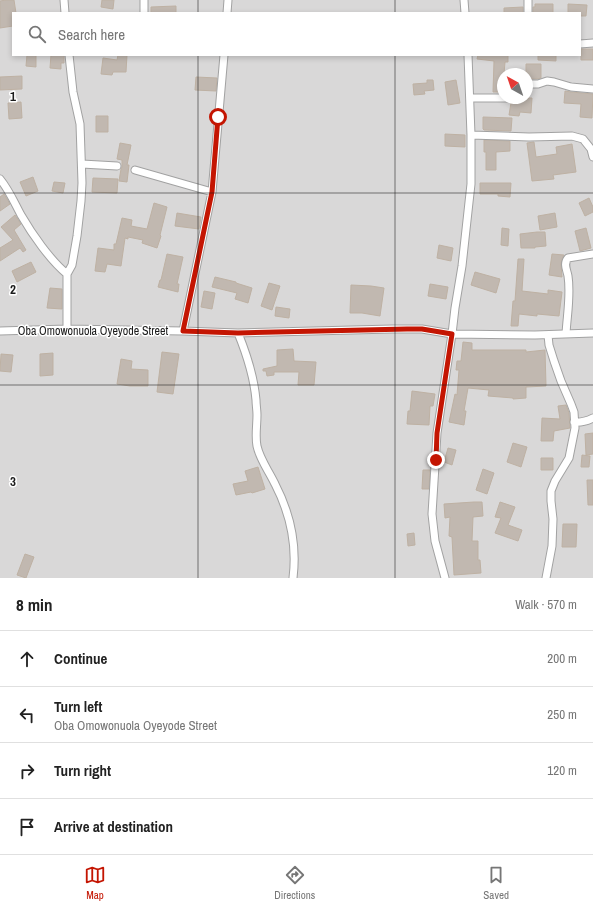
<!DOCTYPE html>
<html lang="en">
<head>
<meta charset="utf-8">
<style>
	:root { --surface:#fff; --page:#f2f2f2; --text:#222; --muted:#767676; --line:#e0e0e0; --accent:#c41502 }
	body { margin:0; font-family:"Archivo Narrow",sans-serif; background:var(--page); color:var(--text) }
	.compass { position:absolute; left:497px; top:68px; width:36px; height:36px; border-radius:50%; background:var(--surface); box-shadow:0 2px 6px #0003; rotate:320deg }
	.stop { position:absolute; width:12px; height:12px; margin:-9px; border:3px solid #c41502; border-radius:50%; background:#fff }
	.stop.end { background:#c41502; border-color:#fff; box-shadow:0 1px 4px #0008 }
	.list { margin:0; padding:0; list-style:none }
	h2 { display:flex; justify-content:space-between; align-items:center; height:52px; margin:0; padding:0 16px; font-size:17px }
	h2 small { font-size:13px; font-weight:400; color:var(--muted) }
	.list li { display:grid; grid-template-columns:26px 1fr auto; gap:12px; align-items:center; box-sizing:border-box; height:56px; padding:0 16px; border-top:1px solid var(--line) }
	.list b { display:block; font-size:15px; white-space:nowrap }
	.list p { margin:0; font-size:13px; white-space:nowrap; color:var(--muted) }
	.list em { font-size:13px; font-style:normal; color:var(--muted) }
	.icon { flex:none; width:22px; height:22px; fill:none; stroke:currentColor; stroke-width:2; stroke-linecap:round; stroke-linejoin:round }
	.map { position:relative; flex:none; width:593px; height:578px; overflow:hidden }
	.search { position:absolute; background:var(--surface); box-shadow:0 2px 6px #0003; left:12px; right:12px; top:12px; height:44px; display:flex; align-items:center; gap:10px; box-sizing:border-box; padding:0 14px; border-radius:0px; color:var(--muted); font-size:15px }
	.sheet { height:276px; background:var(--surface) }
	nav { display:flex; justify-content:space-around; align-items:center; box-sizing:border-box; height:56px; border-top:1px solid var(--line); background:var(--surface); font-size:11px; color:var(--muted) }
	nav a { display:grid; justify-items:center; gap:2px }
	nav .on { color:var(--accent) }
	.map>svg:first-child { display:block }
	.residential { fill:#d9d8d8; fill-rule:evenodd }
	.building { fill:#c1b8b0; stroke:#beb1a3 }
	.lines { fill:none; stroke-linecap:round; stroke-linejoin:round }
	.minor-casing { stroke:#a2a2a2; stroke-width:9 }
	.minor { stroke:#fff; stroke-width:7 }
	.route { stroke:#c41502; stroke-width:5 }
	.grid { fill:none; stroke:#1b1b1b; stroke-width:1; stroke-opacity:0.55 }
	.labels { text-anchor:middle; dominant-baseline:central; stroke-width:3; stroke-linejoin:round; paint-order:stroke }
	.street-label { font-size:12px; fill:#1b1b1b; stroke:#fff }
	.grid-label { font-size:13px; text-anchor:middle; font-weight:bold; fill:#1b1b1b; stroke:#fff; stroke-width:3; stroke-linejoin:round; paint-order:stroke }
</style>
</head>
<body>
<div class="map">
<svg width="593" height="578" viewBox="0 0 593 578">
	<rect width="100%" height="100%" fill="#edeae0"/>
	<path class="residential" d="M 0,0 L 593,0 L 593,578 L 0,578 ZM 13,13 L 580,13 L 580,55 L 13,55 ZM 503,74 L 527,74 L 527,98 L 503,98 Z"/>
	<path class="building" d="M 6,0 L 14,0 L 16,13 L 13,13 L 13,26 L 0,28 L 0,1 Z
		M 102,0 L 114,0 L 113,9 L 101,7 Z
		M 535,4 L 553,4 L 553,13 L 533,13 L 533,7 L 535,7 Z
		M 568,4 L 587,5 L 586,16 L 580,16 L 580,13 L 568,13 Z
		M 176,6 L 176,13 L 151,13 L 151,7 Z
		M 523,7 L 523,13 L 504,13 L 504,8 Z
		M 581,49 L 593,49 L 593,60 L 581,60 Z
		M 27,55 L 36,55 L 36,67 L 26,66 Z
		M 51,55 L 64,55 L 64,63 L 61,63 L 61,69 L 50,68 Z
		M 118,55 L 127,55 L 126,72 L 113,72 L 112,75 L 101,74 L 103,58 L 117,60 Z
		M 478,55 L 508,55 L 508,62 L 505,62 L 504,74 L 503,74 L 503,92 L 493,92 L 494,61 L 477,59 Z
		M 538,55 L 556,55 L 556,61 L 538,60 Z
		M 526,64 L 541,64 L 541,78 L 537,79 L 527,79 L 527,74 L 526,74 Z
		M 22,76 L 22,89 L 0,90 L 0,77 Z
		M 196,77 L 217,78 L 216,91 L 195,90 Z
		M 427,80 L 433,80 L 434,90 L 424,91 L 425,94 L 414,95 L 413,84 L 427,83 Z
		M 456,80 L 460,103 L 448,105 L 445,82 Z
		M 565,91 L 571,92 L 593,94 L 592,118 L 580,117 L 581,104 L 564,103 Z
		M 524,98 L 532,98 L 531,113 L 520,112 L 519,116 L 509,115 L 511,103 L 520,102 L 522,101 L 523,101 Z
		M 21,102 L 22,118 L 9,119 L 8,103 Z
		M 96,116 L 108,116 L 108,132 L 96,132 Z
		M 483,117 L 512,118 L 511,131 L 484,130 L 483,129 Z
		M 445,134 L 465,135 L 465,147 L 445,146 Z
		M 484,140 L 510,141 L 510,151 L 496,152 L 496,170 L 486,170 L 486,152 L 484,152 Z
		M 534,142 L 536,157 L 557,154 L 556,147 L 572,144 L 576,172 L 553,175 L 554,179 L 532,181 L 527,143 Z
		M 120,143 L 131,145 L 127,165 L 129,165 L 127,182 L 119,181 L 121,169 L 122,167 L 122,160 L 117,159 Z
		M 33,177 L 38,191 L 26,196 L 20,182 Z
		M 93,178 L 118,179 L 117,193 L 92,192 Z
		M 54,182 L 65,183 L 63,193 L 52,191 Z
		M 480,183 L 511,183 L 510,197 L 498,196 L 498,194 L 480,194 Z
		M 4,194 L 10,204 L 0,211 L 0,197 Z
		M 589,198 L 593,207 L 593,212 L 585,216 L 579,203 Z
		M 154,203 L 167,207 L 160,235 L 161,236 L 157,248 L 142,243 L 143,240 L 128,237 L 128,239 L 125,238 L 121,266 L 107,264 L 105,272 L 95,271 L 98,248 L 114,250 L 114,244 L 116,244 L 122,218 L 132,220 L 131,226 L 147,229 Z
		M 177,213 L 201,217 L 199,229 L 175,226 Z
		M 555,213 L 557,227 L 540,230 L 538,216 Z
		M 15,215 L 21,224 L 14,230 L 26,250 L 23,252 L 20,248 L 0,261 L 0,248 L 13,240 L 1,227 Z
		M 502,228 L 509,229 L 508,246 L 501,245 Z
		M 586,228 L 591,248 L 580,251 L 575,231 Z
		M 537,232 L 545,232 L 546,246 L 535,247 L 535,248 L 521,248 L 520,234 Z
		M 439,245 L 453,248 L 451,261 L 437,258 Z
		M 167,254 L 183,257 L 177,284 L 179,284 L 178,292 L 158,287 L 160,280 L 161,280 Z
		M 552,254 L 564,255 L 562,259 L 561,264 L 562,277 L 549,275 Z
		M 518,259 L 524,259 L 522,291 L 548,294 L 548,290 L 562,292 L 559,316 L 537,314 L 537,316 L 519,314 L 518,326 L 511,326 L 513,301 L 515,301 Z
		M 31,262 L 36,272 L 17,282 L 12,271 Z
		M 475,272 L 500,279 L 496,293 L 471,285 Z
		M 215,277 L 236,282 L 236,283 L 252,288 L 248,303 L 235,299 L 237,293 L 212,287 Z
		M 269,283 L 280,286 L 272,310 L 261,306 Z
		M 430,284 L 448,287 L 446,299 L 428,296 Z
		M 351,285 L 371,286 L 384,288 L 380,316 L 362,313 L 350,313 Z
		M 50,288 L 62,289 L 62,309 L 47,308 Z
		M 204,291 L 215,293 L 212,309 L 201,307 Z
		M 276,307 L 290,309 L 289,318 L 275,316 Z
		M 463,342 L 472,343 L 472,350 L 526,350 L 526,352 L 545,350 L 546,386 L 526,387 L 526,398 L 513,399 L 513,398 L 488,396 L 489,390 L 468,388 L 464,411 L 466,411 L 464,425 L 449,422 L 455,394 L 457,395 L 459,370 L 456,370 L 457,361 L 461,361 Z
		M 293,349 L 294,361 L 316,362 L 314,385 L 298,385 L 299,372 L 274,372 L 274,375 L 267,376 L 266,371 L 263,371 L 263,369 L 277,366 L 277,350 Z
		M 162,352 L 179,354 L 173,394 L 157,392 Z
		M 53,353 L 53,375 L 40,376 L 40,354 Z
		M 1,354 L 13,355 L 11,372 L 0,371 Z
		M 121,359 L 132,361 L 131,369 L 148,370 L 148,386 L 130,386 L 117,384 Z
		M 412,391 L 435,394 L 433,406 L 430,406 L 429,425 L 407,424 L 408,411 L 410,411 Z
		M 566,405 L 569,413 L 570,428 L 554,431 L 553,441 L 541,441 L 542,418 L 560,419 L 558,406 Z
		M 593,433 L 593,454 L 586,455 L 585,434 Z
		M 513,443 L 527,447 L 521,467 L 507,462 Z
		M 448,448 L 456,450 L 452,465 L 444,462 Z
		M 582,455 L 590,456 L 589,467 L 581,467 Z
		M 541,458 L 553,458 L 553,470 L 541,470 Z
		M 258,467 L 265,489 L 252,493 L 251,492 L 236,495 L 233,484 L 248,481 L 245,471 Z
		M 483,469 L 494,473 L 487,494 L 476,490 Z
		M 423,470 L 430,470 L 429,489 L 422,489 Z
		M 587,480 L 593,480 L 593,505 L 588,505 Z
		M 474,502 L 482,502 L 483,516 L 473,517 L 472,541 L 478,541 L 478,560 L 480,560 L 481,573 L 454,575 L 452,537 L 449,536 L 450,517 L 445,518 L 444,504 Z
		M 500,502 L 515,507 L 508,525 L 522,530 L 518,541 L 495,533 L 501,518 L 495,517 Z
		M 563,524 L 577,524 L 576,547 L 562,547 Z
		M 414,533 L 415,545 L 408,546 L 407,534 Z
		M 25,554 L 34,557 L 26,578 L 17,575 Z"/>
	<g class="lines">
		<g class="minor-casing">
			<path id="minor" d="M 64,0 L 65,13
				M 464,0 L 465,13
				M 528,0 L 528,13
				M 144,13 L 144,0
				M 227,13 L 228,0
				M 580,44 L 593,43
				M 527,84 L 538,84 L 547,81 L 554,82 L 571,87 L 593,89
				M 470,98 L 518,98
				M 471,135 L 529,137 L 572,136 L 583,139 L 591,149 L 593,157
				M 82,164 L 117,166
				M 135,170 L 212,192
				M 0,179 C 9,190 14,202 21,215 C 32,234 50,260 67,274
				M 67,329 L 67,274 L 72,265 L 77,236 L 81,201 L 82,183 L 80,124 L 73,92 L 69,55
				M 0,331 L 67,329 L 183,331 L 238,333 L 392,329 L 422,329 L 452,334 L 535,335 L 593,333
				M 183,331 L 212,192 L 224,55
				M 238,333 C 247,355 254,377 256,400 C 256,405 257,410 257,415 C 257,426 255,436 257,446 C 260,460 269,471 275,484 C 290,513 297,546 293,578
				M 566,334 C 567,315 571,295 568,276 C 567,270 563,264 568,258 L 593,254
				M 574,422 C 582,423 587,421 593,418
				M 445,578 L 435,541 L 432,514 L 437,433 L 452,334 L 455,308 L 462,266 L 471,184 L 471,135 L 468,55
				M 546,578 L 552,546 L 553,519 L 551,501 L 551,491 L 555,481 L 569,458 L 575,428 L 574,412 L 571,404 L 561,381 L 554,361 L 549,345 L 548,335"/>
		</g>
		<use href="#minor" class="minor"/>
	</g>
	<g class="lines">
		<path class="route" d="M 218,117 L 212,192 L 183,331 L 238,333 L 407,329 L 422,329 L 452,334 L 437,433 L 436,460"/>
	</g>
	<path class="grid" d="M 198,0 L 198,13M 395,0 L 395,13M 198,55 L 198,578M 395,55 L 395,578M 0,193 L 593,193M 0,385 L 593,385"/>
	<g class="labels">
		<g class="street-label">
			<text x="93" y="331">Oba Omowonuola Oyeyode Street</text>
		</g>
	</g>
	<g class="grid-label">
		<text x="13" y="101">1</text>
		<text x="13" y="294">2</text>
		<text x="13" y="486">3</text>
	</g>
</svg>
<svg class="compass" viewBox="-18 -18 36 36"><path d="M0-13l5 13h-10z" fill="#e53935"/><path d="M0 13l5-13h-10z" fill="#767676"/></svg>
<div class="stop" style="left:218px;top:117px"></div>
<div class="stop end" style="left:436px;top:460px"></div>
<div class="search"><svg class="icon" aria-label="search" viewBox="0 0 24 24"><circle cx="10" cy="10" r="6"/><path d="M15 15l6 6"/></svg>Search here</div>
</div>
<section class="sheet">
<h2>8 min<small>Walk · 570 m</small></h2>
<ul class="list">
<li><svg class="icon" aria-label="ahead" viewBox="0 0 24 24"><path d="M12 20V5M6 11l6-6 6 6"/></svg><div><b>Continue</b></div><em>200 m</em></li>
<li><svg class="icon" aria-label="left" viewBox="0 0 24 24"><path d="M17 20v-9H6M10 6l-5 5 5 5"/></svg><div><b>Turn left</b><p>Oba Omowonuola Oyeyode Street</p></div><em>250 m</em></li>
<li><svg class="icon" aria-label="right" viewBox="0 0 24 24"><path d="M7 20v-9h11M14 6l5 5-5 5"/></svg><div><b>Turn right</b></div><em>120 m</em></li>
<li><svg class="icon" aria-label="arrive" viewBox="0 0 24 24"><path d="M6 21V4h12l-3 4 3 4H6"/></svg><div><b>Arrive at destination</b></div></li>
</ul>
</section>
<nav>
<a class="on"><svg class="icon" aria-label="map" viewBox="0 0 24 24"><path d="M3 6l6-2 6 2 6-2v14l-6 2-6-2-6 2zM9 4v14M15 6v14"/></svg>Map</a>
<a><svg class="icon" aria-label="directions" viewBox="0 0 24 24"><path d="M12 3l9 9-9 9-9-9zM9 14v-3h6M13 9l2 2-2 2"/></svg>Directions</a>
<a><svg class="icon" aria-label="saved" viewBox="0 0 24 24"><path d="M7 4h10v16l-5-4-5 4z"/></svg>Saved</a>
</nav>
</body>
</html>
